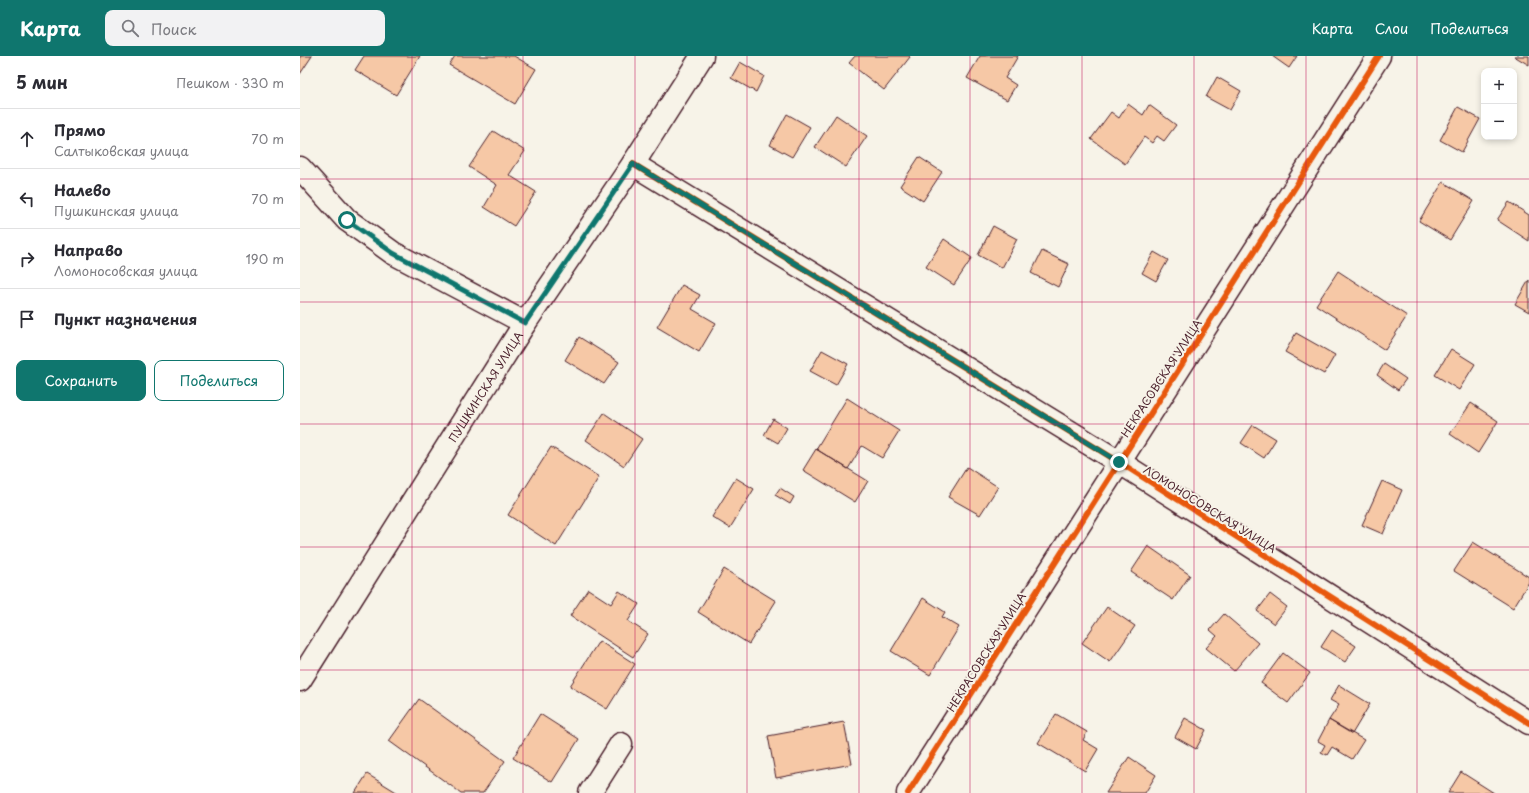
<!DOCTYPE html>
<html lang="ru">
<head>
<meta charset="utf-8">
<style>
	:root { --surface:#fff; --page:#f2f2f3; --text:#2b2b33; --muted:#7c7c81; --line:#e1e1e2; --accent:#0f766e }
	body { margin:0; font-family:"Playpen Sans",sans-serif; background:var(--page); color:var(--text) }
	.controls { position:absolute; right:12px; top:12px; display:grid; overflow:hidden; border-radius:8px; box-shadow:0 2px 6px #0003 }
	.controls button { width:36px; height:36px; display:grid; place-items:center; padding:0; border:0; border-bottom:1px solid var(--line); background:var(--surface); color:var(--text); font:20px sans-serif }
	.stop { position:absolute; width:12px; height:12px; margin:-9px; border:3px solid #0f766e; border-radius:50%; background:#fff }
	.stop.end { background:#0f766e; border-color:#fff; box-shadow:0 1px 4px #0008 }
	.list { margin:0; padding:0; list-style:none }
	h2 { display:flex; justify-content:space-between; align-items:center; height:52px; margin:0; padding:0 16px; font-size:17px }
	h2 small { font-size:13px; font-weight:400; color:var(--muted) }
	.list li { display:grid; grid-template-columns:26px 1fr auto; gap:12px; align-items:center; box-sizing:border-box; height:60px; padding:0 16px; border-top:1px solid var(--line) }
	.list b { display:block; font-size:15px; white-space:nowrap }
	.list p { margin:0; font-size:13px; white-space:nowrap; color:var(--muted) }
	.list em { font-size:13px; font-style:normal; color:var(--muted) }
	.actions { display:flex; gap:8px; padding:12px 16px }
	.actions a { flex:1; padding:9px 0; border:1px solid var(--accent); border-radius:8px; text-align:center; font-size:14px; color:var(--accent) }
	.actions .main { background:var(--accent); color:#fff }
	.icon { flex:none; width:22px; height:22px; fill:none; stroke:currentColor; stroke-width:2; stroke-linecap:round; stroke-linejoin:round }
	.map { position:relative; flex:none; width:1229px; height:737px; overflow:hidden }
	header { display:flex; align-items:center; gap:24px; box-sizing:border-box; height:56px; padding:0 20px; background:var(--accent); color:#fff }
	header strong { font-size:19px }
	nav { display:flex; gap:22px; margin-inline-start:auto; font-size:14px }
	.search { width:280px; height:36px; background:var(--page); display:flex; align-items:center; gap:10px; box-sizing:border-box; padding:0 14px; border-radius:8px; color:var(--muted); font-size:15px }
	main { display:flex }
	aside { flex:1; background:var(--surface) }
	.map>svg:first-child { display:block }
	.building { fill:#f6c8a6; stroke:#4a1f2b }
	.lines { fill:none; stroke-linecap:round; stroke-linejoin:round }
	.minor-casing { stroke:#4a1f2b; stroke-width:25 }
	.minor { stroke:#f7f3e8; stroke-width:22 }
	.cycleway-casing { stroke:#f7f3e8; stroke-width:8 }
	.cycleway { stroke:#e8590c; stroke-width:6 }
	.route { stroke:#0f766e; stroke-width:5 }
	.grid { fill:none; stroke:#c2185b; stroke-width:1; stroke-opacity:0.55 }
	.labels { text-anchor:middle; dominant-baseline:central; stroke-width:4; stroke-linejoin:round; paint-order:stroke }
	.street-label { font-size:11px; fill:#4a1f2b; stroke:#f7f3e8 }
</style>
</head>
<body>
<header>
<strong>Карта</strong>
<div class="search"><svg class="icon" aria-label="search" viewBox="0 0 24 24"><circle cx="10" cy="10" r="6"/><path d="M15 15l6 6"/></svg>Поиск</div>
<nav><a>Карта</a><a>Слои</a><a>Поделиться</a></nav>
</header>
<main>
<aside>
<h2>5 мин<small>Пешком · 330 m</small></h2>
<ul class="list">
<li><svg class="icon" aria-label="ahead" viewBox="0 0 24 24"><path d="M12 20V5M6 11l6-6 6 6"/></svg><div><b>Прямо</b><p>Салтыковская улица</p></div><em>70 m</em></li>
<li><svg class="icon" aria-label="left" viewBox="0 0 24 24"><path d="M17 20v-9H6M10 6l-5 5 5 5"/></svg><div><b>Налево</b><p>Пушкинская улица</p></div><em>70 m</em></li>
<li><svg class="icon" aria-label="right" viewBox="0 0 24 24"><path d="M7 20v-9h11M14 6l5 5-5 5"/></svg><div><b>Направо</b><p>Ломоносовская улица</p></div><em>190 m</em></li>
<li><svg class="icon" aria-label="arrive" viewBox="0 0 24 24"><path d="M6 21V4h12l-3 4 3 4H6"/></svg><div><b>Пункт назначения</b></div></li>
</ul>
<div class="actions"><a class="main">Сохранить</a><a>Поделиться</a></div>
</aside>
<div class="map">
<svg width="1229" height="737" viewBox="0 0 1229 737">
	<rect width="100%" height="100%" fill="#f7f3e8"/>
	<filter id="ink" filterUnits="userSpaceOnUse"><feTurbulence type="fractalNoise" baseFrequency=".025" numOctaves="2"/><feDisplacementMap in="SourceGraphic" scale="8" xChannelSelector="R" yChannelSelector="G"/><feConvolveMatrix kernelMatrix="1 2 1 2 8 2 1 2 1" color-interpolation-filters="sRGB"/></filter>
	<g filter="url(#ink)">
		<path class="building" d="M 0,0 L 12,0 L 0,18 Z
			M 64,0 L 120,0 L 96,39 L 55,14 Z
			M 155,0 L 214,0 L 236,13 L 215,48 L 149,9 Z
			M 555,0 L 609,0 L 610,1 L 584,34 L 549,7 Z
			M 680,0 L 718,0 L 705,22 L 716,29 L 707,44 L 667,22 Z
			M 972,0 L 997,0 L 989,12 Z
			M 1214,0 L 1229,0 L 1229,9 Z
			M 440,6 L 464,20 L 456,36 L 431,22 Z
			M 917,21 L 941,35 L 930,54 L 906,41 Z
			M 828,48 L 843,59 L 849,49 L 876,69 L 864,85 L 857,80 L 852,87 L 844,81 L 825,108 L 791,83 L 811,56 L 819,62 Z
			M 1158,51 L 1180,63 L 1162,96 L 1140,84 Z
			M 487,58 L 510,71 L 492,101 L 470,89 Z
			M 536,59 L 567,80 L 546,111 L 515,91 Z
			M 193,75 L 225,95 L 209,119 L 236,136 L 214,170 L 184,151 L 197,129 L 169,111 Z
			M 619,101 L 642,116 L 623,145 L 600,130 Z
			M 1143,126 L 1174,145 L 1150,184 L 1119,165 Z
			M 1209,146 L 1229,159 L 1229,185 L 1197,164 Z
			M 693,170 L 717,183 L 702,212 L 678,199 Z
			M 644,183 L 672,202 L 654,229 L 626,211 Z
			M 742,195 L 769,208 L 758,231 L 731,217 Z
			M 854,196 L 868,204 L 856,225 L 842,217 Z
			M 1038,215 L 1107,260 L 1085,294 L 1016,249 Z
			M 1229,224 L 1229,256 L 1215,248 Z
			M 382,229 L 400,239 L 392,253 L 416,267 L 399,296 L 357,271 Z
			M 996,277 L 1035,299 L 1024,318 L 985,296 Z
			M 279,281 L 319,306 L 304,328 L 265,304 Z
			M 1151,293 L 1175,308 L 1159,334 L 1135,319 Z
			M 522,294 L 548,308 L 536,329 L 510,315 Z
			M 1084,308 L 1106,323 L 1098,334 L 1077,319 Z
			M 547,342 L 599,375 L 582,402 L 562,390 L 548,413 L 516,393 Z
			M 1171,347 L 1198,365 L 1178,397 L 1150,378 Z
			M 304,357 L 342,383 L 324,410 L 286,384 Z
			M 473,363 L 487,372 L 478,387 L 464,379 Z
			M 953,369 L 976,383 L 964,402 L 941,387 Z
			M 251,391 L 299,421 L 256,490 L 208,459 Z
			M 516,393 L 568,425 L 555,446 L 503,414 Z
			M 667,411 L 698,431 L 680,459 L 648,441 Z
			M 436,422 L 454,433 L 430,472 L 412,461 Z
			M 1082,425 L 1102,434 L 1083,478 L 1062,469 Z
			M 480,432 L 494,441 L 490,448 L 475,439 Z
			M 1173,486 L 1229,521 L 1229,526 L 1213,552 L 1154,515 Z
			M 848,490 L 890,519 L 873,544 L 831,516 Z
			M 424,513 L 476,545 L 449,588 L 398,556 Z
			M 288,533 L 311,548 L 319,535 L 339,548 L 328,565 L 348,578 L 333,601 L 270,560 Z
			M 970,538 L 987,551 L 974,568 L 957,555 Z
			M 623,542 L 645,556 L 642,561 L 659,571 L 630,619 L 591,595 Z
			M 807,551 L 835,570 L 810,606 L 782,587 Z
			M 924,558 L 958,587 L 934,615 L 906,592 L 917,580 L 910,574 Z
			M 1032,574 L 1056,590 L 1045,606 L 1021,591 Z
			M 299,585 L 335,608 L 307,653 L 270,630 Z
			M 983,597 L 1010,617 L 988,647 L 961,627 Z
			M 1039,629 L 1070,648 L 1052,678 L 1029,664 L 1039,649 L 1030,644 Z
			M 119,643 L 205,705 L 183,737 L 161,737 L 89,685 Z
			M 240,658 L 279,683 L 252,726 L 213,702 Z
			M 756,658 L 787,676 L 783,684 L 798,693 L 785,715 L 738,687 Z
			M 885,662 L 906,674 L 896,693 L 875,681 Z
			M 1029,664 L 1064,684 L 1052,703 L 1032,691 L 1027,699 L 1021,696 L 1025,689 L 1018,685 Z
			M 544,666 L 552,708 L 476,722 L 468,680 Z
			M 829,701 L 856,719 L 845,737 L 806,737 Z
			M 1161,716 L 1194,737 L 1148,737 Z
			M 67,718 L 98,737 L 55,737 Z"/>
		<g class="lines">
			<g class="minor-casing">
				<g id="minor">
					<path d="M 333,108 L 819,406 L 1229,667"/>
					<path d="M 0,112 L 47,164 L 93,197 L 225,267"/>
					<path id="s1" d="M 0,624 L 225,267 L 333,108 L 402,0"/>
					<path d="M 290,737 L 321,688"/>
					<path d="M 608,737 L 1079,0"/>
				</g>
			</g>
			<use href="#minor" class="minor"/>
			<g class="cycleway-casing">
				<path id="cycleway" d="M 333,108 L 819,406 L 1229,667
					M 608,737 L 1079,0"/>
			</g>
			<use href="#cycleway" class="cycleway"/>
		</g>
	</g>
	<g class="lines" filter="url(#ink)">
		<path class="route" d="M 47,164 L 93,197 L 225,267 L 333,108 L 819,406"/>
	</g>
	<path class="grid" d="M 112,0 L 112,737M 223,0 L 223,737M 335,0 L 335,737M 447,0 L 447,737M 559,0 L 559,737M 670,0 L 670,737M 782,0 L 782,737M 894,0 L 894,737M 1006,0 L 1006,737M 1117,0 L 1117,737M 0,123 L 1229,123M 0,246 L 1229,246M 0,368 L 1229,368M 0,491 L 1229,491M 0,614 L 1229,614"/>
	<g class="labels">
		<g class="street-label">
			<text transform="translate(861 322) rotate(-57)">НЕКРАСОВСКАЯ УЛИЦА</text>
			<text stroke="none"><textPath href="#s1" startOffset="347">ПУШКИНСКАЯ УЛИЦА</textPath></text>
			<text transform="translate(910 453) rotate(32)">ЛОМОНОСОВСКАЯ УЛИЦА</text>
			<text transform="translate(686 596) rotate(-58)">НЕКРАСОВСКАЯ УЛИЦА</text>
		</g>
	</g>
</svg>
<div class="controls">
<button>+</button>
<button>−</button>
</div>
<div class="stop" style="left:47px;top:164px"></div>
<div class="stop end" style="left:819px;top:406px"></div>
</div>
</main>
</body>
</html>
